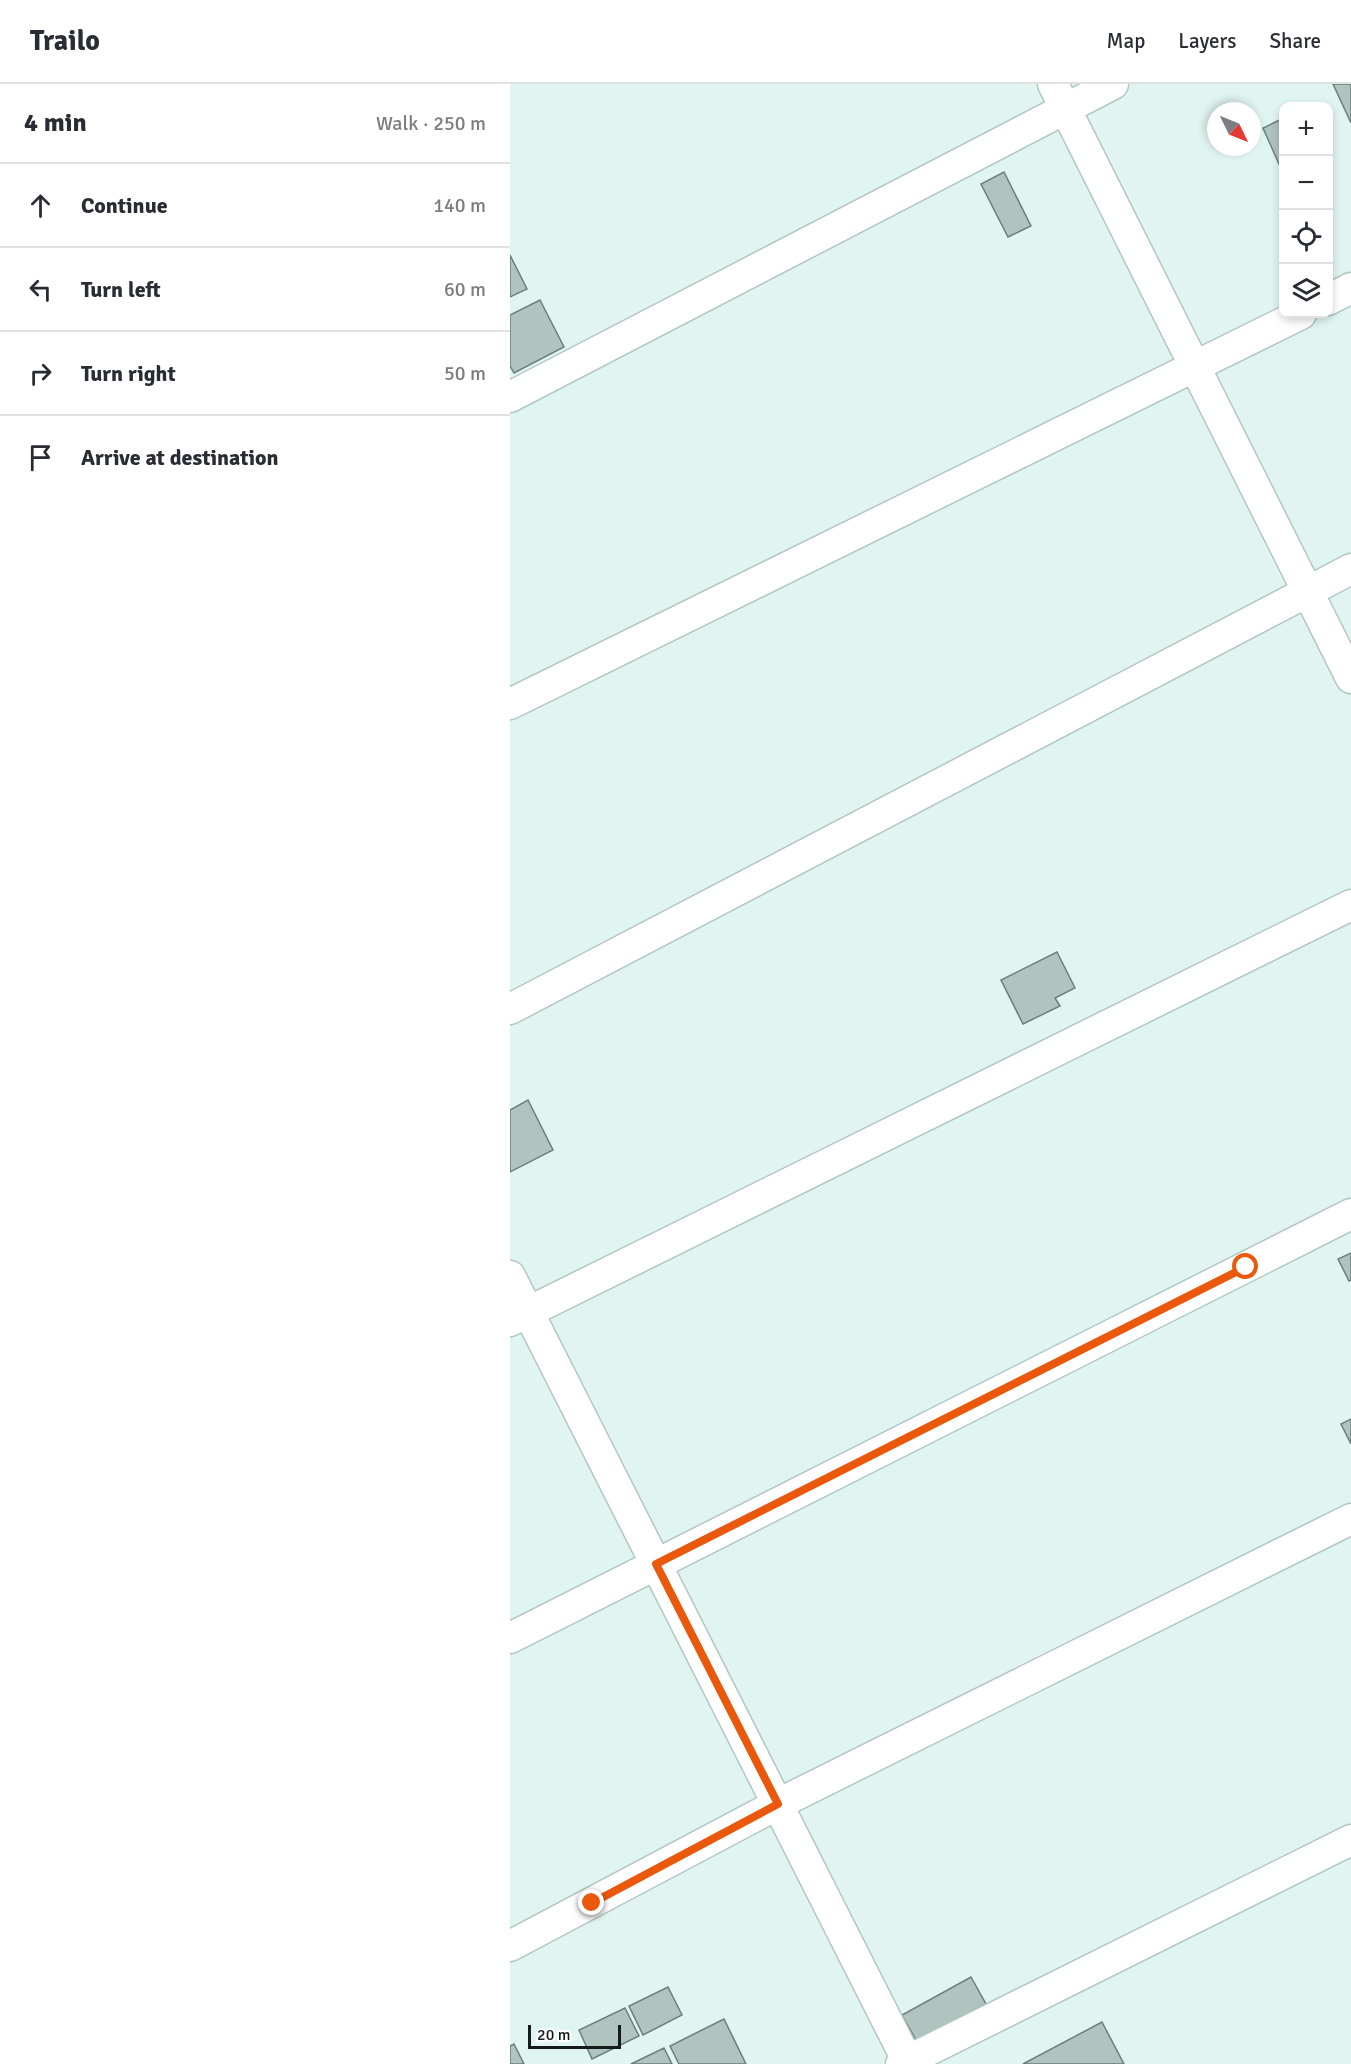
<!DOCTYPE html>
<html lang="en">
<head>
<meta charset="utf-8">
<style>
	:root { --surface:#fff; --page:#f2f2f3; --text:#2b2b33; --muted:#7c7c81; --line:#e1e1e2 }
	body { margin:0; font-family:Signika,sans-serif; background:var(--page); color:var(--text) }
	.controls { position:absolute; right:18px; top:18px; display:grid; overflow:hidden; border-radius:12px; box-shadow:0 3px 9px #0003 }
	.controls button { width:54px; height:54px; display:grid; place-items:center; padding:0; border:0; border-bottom:2px solid var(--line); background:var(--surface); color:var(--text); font:30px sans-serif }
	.compass { position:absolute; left:697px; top:18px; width:54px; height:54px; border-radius:50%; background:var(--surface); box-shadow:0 3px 9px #0003; rotate:133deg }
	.scale { position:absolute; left:18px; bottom:15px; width:93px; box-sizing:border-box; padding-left:6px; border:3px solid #131b19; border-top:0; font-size:16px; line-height:21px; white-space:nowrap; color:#131b19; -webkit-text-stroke:4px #fff; paint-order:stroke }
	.stop { position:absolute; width:18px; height:18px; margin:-14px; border:4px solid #ea580c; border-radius:50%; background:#fff }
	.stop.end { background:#ea580c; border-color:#fff; box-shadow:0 2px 6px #0008 }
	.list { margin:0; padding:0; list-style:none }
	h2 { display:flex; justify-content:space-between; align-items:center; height:78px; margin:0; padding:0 24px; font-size:26px }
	h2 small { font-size:20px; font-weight:400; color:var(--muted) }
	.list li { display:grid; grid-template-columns:39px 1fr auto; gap:18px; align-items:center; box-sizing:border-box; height:84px; padding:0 24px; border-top:2px solid var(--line) }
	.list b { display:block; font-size:22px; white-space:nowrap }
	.list em { font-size:20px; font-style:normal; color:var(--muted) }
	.icon { flex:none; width:33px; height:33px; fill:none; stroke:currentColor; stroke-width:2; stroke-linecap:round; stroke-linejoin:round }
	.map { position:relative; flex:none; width:841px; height:1980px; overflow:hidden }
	header { display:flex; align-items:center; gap:36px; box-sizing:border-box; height:84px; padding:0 30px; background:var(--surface); border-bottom:2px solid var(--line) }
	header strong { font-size:28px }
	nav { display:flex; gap:33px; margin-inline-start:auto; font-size:21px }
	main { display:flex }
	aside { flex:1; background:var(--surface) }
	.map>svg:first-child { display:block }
	.building { fill:#afc3bf; stroke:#6b7e7a; stroke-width:1.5 }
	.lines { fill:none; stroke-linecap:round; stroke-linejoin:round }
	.minor-casing { stroke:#b2c7c3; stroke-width:33 }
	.minor { stroke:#fff; stroke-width:30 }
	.route { stroke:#ea580c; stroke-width:8 }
</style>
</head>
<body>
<header>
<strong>Trailo</strong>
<nav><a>Map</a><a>Layers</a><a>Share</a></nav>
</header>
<main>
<aside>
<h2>4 min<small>Walk · 250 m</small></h2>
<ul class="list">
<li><svg class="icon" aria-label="ahead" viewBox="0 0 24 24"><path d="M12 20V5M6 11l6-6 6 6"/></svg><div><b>Continue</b></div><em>140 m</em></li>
<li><svg class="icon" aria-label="left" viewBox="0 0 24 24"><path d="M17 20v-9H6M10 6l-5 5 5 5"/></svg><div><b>Turn left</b></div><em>60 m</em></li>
<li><svg class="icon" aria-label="right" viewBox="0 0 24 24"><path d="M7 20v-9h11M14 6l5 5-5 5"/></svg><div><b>Turn right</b></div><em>50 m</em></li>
<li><svg class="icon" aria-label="arrive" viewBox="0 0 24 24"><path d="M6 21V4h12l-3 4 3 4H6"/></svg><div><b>Arrive at destination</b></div></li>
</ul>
</aside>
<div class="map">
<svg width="841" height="1980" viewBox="0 0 841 1980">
	<rect width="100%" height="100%" fill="#e0f5f1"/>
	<path class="building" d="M 823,0 L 841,0 L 841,39 Z
		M 774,34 L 774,78 L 769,80 L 753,44 Z
		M 494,88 L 521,142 L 498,153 L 471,100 Z
		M 0,171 L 17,205 L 0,213 Z
		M 30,216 L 54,263 L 4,289 L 0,282 L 0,231 Z
		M 547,868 L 565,904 L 545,914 L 550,922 L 513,940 L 491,896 Z
		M 18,1016 L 43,1066 L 0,1088 L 0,1026 Z
		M 841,1169 L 841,1196 L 839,1197 L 828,1175 Z
		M 841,1335 L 841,1360 L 831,1340 Z
		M 461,1893 L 476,1920 L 407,1958 L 392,1931 Z
		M 158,1903 L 172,1931 L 133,1951 L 119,1922 Z
		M 115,1924 L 129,1952 L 82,1975 L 69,1946 Z
		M 214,1935 L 236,1980 L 169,1980 L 160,1962 Z
		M 592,1938 L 614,1980 L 513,1980 Z
		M 4,1960 L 14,1980 L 0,1980 L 0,1962 Z
		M 154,1964 L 162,1980 L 121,1980 Z"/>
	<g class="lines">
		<g class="minor-casing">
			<path id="minor" d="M 543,0 L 841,594
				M 818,216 L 841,204
				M 0,313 L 603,0
				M 0,620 L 791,230
				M 0,925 L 841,485
				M 0,1192 L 399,1980
				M 0,1237 L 841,821
				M 0,1554 L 841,1130
				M 0,1862 L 268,1720 L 841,1435
				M 391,1980 L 841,1756"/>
		</g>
		<use href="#minor" class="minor"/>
	</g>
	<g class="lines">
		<path class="route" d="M 82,1819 L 268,1720 L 146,1480 L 736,1183"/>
	</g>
</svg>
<div class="controls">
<button>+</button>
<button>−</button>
<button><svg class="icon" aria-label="locate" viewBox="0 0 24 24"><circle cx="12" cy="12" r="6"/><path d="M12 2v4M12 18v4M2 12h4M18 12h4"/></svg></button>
<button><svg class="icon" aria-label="layers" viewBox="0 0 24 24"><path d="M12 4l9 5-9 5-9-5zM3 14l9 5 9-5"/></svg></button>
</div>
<svg class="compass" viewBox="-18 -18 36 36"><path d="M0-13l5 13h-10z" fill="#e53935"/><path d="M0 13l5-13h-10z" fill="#7c7c81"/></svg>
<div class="scale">20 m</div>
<div class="stop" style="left:736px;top:1183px"></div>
<div class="stop end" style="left:82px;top:1819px"></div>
</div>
</main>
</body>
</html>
